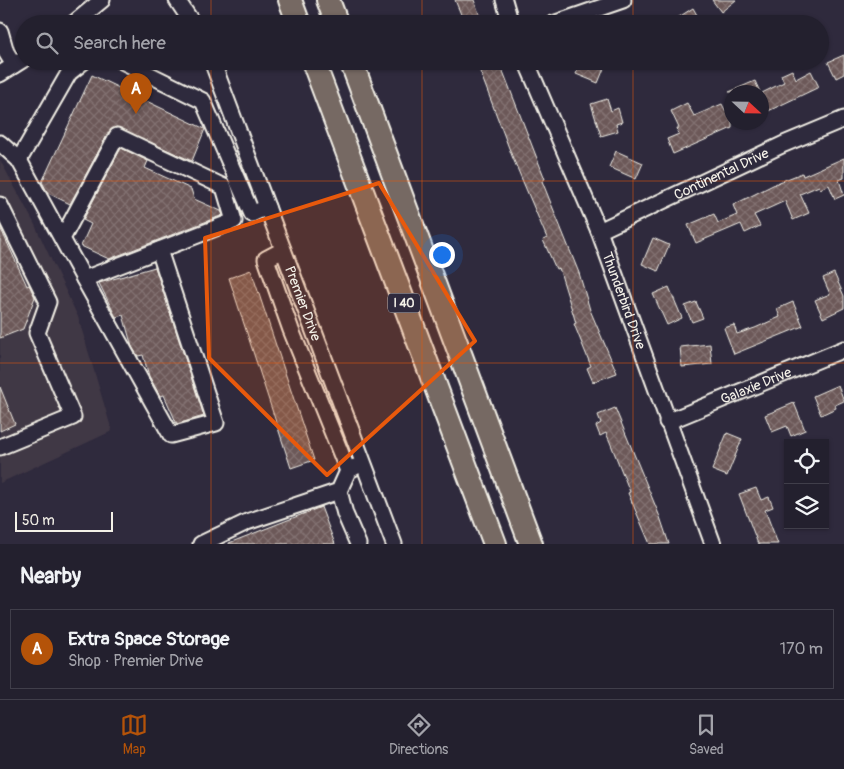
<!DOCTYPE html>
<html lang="en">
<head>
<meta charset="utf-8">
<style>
	:root { --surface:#23202e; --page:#2f2d3a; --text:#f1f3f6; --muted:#a3a3aa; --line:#403e4a; --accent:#b45309 }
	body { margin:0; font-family:Pangolin,sans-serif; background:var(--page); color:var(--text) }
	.controls { position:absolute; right:15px; bottom:15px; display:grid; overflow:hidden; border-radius:0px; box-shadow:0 1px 4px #0004 }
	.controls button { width:45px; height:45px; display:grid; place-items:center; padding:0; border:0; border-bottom:1px solid var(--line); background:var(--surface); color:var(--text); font:25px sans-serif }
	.compass { position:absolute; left:724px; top:85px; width:45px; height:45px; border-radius:50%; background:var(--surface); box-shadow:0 1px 4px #0004; rotate:112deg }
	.scale { position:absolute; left:15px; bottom:12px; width:98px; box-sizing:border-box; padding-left:5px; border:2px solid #f4f1e8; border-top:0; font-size:14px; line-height:18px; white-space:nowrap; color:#f4f1e8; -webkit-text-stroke:4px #2f2a3d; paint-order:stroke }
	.you { position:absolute; left:441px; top:254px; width:18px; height:18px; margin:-12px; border:4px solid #fff; border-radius:50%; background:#1a73e8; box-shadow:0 0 0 8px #1a73e833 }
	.badge { display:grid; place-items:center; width:32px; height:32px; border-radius:50%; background:var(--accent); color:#fff; font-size:16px; font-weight:700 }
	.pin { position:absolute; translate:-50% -41px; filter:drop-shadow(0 1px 2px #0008) }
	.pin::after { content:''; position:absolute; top:26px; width:18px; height:15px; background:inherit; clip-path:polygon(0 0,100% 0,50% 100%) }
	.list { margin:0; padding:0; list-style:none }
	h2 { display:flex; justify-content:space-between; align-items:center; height:65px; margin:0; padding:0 20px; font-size:21px }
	h2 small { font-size:16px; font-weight:400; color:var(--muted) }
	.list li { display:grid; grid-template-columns:32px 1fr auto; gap:15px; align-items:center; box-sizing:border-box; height:80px; margin:0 10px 10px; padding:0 10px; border:1px solid var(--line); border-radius:0px }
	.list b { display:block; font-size:19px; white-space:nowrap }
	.list p { margin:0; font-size:16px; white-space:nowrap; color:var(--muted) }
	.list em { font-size:16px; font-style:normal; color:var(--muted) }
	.icon { flex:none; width:28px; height:28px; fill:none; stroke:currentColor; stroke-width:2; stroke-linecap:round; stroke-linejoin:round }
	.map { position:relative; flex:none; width:844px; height:544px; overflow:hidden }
	.search { position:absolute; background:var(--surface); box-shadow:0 1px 4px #0004; left:15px; right:15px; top:15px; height:55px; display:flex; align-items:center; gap:12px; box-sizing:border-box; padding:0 18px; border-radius:28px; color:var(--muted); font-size:19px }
	.sheet { height:155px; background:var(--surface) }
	nav { display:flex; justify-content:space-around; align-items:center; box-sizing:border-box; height:70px; border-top:1px solid var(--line); background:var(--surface); font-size:14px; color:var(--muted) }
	nav a { display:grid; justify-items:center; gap:2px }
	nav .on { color:var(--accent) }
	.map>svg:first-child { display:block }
	.built { fill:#413845 }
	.building { fill:url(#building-cross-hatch); stroke:#f4f1e8 }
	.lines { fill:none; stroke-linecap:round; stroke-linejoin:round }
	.minor-casing { stroke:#f4f1e8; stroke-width:19 }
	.highway-casing { stroke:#f4f1e8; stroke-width:26 }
	.minor { stroke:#2f2a3d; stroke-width:15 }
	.highway { stroke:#766964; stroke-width:22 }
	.marked { fill:#e8590c; fill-opacity:0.2; stroke:#e8590c; stroke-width:4; stroke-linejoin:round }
	.grid { fill:none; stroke:#e8590c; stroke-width:1; stroke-opacity:0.55 }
	.labels { text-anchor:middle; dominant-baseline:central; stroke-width:5; stroke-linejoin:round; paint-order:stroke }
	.shield { fill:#2f2a3d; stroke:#b9b5b5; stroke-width:1 }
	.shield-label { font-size:12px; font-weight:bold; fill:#f4f1e8 }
	.street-label { font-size:14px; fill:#f4f1e8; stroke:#2f2a3d }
</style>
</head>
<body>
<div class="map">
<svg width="844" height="544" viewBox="0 0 844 544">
	<defs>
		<pattern id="building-cross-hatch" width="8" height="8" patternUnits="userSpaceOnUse" patternTransform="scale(1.25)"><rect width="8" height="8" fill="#6c5959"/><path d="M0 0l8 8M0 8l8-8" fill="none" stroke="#827171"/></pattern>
	</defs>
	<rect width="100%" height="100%" fill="#2f2a3d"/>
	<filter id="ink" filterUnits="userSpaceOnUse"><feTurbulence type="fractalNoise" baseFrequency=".02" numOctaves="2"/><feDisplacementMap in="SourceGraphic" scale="10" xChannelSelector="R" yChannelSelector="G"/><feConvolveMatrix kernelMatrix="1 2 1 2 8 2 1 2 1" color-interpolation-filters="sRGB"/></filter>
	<g filter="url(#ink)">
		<path class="built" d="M 0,160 L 33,221 L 78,317 L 112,431 L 0,483 Z"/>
		<path class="building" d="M 455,0 L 474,0 L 483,24 L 465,24 Z
			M 712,0 L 736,0 L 721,12 Z
			M 693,8 L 702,24 L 668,24 Z
			M 844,55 L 844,74 L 836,78 L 828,62 Z
			M 476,61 L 499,61 L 545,179 L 542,181 L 579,273 L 590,310 L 617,373 L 593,382 L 587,368 L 591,366 L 574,324 L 576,323 L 559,268 L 556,269 L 543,240 L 547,238 L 512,156 Z
			M 581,61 L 607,61 L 598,83 L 576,74 Z
			M 792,70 L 796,79 L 811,71 L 819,87 L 762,114 L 762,93 L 784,82 L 781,75 Z
			M 92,75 L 205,129 L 192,161 L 116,127 L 109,132 L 70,204 L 48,193 L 42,182 Z
			M 755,81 L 760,92 L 729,92 Z
			M 607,99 L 611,111 L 618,108 L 622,122 L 616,124 L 618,131 L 601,136 L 591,104 Z
			M 687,103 L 694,116 L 722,104 L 726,112 L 732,109 L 732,128 L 673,154 L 667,139 L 679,134 L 677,128 L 679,128 L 671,111 Z
			M 121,148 L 148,161 L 145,168 L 191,189 L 194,199 L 221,211 L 223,215 L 109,259 L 81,246 L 91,224 L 83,220 Z
			M 616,151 L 643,163 L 636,179 L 609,167 Z
			M 844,158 L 844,178 L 839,180 L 844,195 L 835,199 L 829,185 L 820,189 L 819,186 L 800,194 L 809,213 L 793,220 L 785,201 L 754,215 L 760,226 L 745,233 L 741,224 L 696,243 L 688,225 L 714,214 L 718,223 L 737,215 L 733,205 L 777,183 L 802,173 L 803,176 Z
			M 0,227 L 27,286 L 29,285 L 35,297 L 23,329 L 0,338 Z
			M 653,238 L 669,245 L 658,271 L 642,264 Z
			M 155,267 L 204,416 L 177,424 L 164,395 L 160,396 L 149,376 L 143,355 L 138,356 L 132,347 L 123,315 L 116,317 L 99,283 Z
			M 251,270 L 314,460 L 291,468 L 229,278 Z
			M 834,273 L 844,296 L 844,308 L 823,318 L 815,300 L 830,294 L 823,278 Z
			M 669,287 L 682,318 L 667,325 L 653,294 Z
			M 696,302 L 703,318 L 692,322 L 685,306 Z
			M 793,302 L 803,326 L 734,354 L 724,328 L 734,325 L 737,334 L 755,328 L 780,317 L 777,309 Z
			M 710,344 L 712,364 L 682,367 L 680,347 Z
			M 838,385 L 844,401 L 835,405 L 836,408 L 821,415 L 813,396 Z
			M 0,387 L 15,424 L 0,431 Z
			M 794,403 L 805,430 L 791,436 L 787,426 L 772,432 L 765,415 Z
			M 615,408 L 660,517 L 669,544 L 650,544 L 628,493 L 630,492 L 610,442 L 606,433 L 600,436 L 596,426 L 601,423 L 598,415 Z
			M 727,433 L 742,439 L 727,476 L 712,470 Z
			M 756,488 L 761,500 L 769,497 L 773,507 L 765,510 L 778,544 L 758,544 L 739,494 Z
			M 321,507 L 335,544 L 229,544 L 229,543 Z"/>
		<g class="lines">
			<g class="minor-casing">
				<g id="minor">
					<path d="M 177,0 L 193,24"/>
					<path d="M 504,0 L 511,24"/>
					<path d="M 73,24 L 102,0"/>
					<path d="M 553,24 L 623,0"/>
					<path d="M 0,31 L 6,52 L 14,65"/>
					<path d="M 122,61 L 203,101 L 252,214 L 267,207"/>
					<path id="s1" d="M 212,61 L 394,544"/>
					<path id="s2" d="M 526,61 L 599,231 L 713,544"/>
					<path d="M 0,74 L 24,59"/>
					<path d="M 0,143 L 19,160 L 84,279 L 234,221 L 224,187 L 117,136 L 62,239"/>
					<path d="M 19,160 L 69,73 L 84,61"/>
					<path d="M 0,205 L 48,302 L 37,333 L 73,417 L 0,447"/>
					<path id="s3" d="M 599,231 L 784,144 L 844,119"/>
					<path d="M 283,250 L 266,259 L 291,330 L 348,471"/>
					<path d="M 84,279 L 171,435 L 216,423 L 159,250"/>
					<path id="s4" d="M 667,422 L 844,349"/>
					<path d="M 339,491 L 345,514 L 358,544"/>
					<path d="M 201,544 L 247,522 L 339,491 L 348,471 L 355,467"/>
				</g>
			</g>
			<g class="highway-casing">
				<path id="highway" d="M 290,0 L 299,24
					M 328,0 L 337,24
					M 313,61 L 495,544
					M 351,61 L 531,544"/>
			</g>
			<use href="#minor" class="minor"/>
			<use href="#highway" class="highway"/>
		</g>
	</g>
	<path class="marked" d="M 379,183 L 475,341 L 327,475 L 209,358 L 205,238 Z"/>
	<path class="grid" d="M 211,0 L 211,24M 422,0 L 422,24M 633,0 L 633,24M 211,61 L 211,544M 422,61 L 422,544M 633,61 L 633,544M 0,181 L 844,181M 0,363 L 844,363"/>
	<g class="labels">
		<rect class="shield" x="388" y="293.5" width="32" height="19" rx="4"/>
		<g class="shield-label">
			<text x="404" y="303">I 40</text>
		</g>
		<g class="street-label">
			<text stroke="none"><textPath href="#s3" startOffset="135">Continental Drive</textPath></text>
			<text stroke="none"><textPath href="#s2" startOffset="259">Thunderbird Drive</textPath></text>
			<text stroke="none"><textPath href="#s1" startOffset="259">Premier Drive</textPath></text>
			<text stroke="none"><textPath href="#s4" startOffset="96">Galaxie Drive</textPath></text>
		</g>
	</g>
</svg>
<div class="controls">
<button><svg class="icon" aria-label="locate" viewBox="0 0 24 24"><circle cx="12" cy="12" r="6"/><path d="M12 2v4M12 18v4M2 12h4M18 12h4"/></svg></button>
<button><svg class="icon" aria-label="layers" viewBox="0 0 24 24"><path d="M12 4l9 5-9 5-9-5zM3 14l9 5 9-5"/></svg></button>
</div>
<svg class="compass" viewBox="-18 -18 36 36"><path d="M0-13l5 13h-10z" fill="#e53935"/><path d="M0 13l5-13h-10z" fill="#a3a3aa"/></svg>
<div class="scale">50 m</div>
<div class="you"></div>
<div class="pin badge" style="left:136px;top:114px">A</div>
<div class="search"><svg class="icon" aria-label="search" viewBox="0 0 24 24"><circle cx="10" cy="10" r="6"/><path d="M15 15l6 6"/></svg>Search here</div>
</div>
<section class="sheet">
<h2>Nearby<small></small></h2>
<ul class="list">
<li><span class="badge">A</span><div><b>Extra Space Storage</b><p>Shop · Premier Drive</p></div><em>170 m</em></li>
</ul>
</section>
<nav>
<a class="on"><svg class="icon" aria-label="map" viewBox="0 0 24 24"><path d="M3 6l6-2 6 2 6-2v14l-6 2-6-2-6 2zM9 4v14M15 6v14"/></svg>Map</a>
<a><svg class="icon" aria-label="directions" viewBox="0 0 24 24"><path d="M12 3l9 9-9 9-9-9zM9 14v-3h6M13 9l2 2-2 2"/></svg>Directions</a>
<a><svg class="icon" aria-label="saved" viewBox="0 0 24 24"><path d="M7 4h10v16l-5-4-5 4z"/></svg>Saved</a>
</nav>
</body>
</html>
